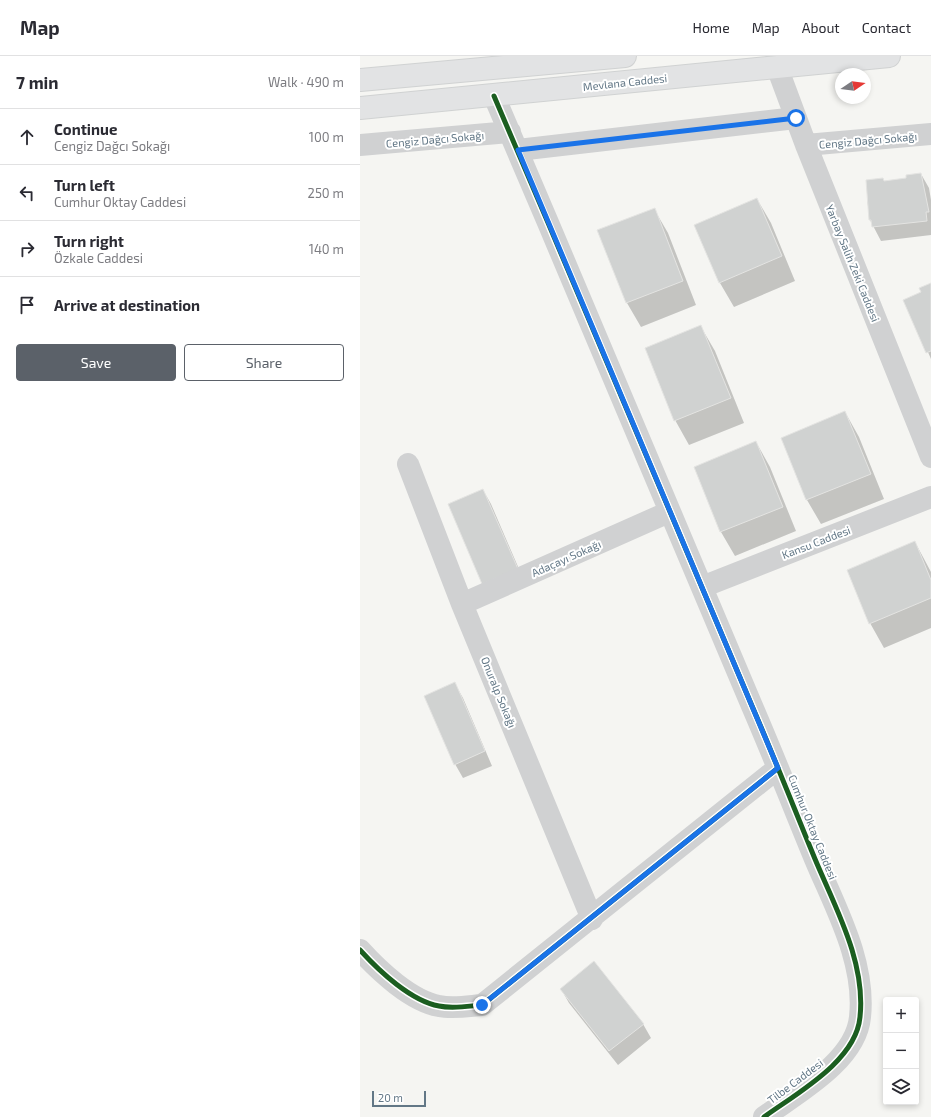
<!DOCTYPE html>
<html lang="en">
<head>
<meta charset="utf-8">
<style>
	:root { --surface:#fff; --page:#f7f7f7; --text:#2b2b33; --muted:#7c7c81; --line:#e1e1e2; --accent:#5b6169 }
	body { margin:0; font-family:"Exo 2",sans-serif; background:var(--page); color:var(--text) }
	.controls { position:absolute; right:12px; bottom:12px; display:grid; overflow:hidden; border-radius:4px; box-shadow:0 2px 6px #0003 }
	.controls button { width:36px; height:36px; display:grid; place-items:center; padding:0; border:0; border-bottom:1px solid var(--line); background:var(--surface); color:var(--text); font:20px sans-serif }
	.compass { position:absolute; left:475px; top:12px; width:36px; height:36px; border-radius:50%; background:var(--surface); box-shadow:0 2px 6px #0003; rotate:77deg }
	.scale { position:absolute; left:12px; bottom:10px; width:54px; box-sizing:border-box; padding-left:4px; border:2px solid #627786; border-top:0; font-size:11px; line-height:14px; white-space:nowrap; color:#627786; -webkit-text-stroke:3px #fff; paint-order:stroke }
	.stop { position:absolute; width:12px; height:12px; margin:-9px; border:3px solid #1a73e8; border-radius:50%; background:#fff }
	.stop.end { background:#1a73e8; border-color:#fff; box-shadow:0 1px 4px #0008 }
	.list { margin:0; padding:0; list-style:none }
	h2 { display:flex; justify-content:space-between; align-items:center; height:52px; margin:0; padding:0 16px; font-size:17px }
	h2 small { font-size:13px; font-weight:400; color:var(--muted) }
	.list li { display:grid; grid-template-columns:26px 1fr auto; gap:12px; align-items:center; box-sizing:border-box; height:56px; padding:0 16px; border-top:1px solid var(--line) }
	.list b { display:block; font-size:15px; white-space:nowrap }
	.list p { margin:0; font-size:13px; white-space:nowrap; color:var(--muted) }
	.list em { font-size:13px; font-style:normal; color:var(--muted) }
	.actions { display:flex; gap:8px; padding:12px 16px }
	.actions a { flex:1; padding:9px 0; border:1px solid var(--accent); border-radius:4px; text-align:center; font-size:14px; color:var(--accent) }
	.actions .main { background:var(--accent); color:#fff }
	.icon { flex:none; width:22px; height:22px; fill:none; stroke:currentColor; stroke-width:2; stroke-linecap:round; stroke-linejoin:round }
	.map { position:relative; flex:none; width:571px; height:1061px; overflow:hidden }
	header { display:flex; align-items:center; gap:24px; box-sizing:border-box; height:56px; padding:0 20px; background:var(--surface); border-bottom:1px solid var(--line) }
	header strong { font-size:19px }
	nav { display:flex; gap:22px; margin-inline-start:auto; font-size:14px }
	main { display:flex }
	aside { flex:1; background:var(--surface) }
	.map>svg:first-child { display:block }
	.shadow { fill:#0003 }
	.building { fill:#d0d2d1; stroke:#e4e4e2 }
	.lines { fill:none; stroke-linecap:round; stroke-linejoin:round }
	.major-casing { stroke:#d0d2d2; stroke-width:24 }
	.minor { stroke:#d0d1d2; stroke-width:22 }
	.major { stroke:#e2e3e4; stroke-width:22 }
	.cycleway-casing { stroke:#fff; stroke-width:8 }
	.cycleway { stroke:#1b5e20; stroke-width:5 }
	.route { stroke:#1a73e8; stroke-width:5 }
	.labels { text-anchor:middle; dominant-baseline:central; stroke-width:4; stroke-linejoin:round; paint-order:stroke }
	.street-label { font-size:11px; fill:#627786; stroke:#fff }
</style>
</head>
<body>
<header>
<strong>Map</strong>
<nav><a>Home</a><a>Map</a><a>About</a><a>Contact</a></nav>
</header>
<main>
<aside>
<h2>7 min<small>Walk · 490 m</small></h2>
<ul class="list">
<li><svg class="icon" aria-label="ahead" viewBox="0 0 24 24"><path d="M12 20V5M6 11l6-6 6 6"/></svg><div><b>Continue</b><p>Cengiz Dağcı Sokağı</p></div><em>100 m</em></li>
<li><svg class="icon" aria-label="left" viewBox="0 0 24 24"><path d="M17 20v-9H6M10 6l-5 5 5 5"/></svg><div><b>Turn left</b><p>Cumhur Oktay Caddesi</p></div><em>250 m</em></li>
<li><svg class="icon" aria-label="right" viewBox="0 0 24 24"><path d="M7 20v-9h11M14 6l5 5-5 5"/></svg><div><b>Turn right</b><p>Özkale Caddesi</p></div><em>140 m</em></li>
<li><svg class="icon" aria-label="arrive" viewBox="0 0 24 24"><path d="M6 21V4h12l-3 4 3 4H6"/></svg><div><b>Arrive at destination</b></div></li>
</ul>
<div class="actions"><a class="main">Save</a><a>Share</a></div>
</aside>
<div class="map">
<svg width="571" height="1061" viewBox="0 0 571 1061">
	<rect width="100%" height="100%" fill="#f5f5f2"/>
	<path class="shadow" d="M 561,118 L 569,132 L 571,144 L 571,179 L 521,185 L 510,164 L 507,143 L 510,142 L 523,123 L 525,126 L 547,123 Z
		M 397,143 L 411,167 L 435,225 L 374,251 L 360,227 L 335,169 Z
		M 294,153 L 308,177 L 336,249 L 281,271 L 267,247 Z
		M 571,228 L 571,303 L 545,244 L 562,237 Z
		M 341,271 L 355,295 L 384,367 L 329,389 L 315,364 Z
		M 485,356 L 499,381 L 524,443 L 461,468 L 447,444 L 422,382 Z
		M 396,386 L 410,411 L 436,475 L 375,500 L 361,476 Z
		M 123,434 L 131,448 L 165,527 L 131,542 Z
		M 555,486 L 571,516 L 571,572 L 524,592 L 510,567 Z
		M 95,628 L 103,642 L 132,710 L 103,722 L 95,708 Z
		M 201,933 L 283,968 L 291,982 L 258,1009 L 209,947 Z"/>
	<path class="building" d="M 561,117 L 569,156 L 566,156 L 567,165 L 512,171 L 511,164 L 509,164 L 506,124 L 523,122 L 524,125 L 546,122 L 546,119 Z
		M 397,142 L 422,200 L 359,227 L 334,169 Z
		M 295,152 L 323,225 L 266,247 L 237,174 Z
		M 571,227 L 571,295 L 566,297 L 543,244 L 561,236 L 559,232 Z
		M 341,269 L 371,342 L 314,365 L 285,292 Z
		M 485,355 L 511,418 L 446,444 L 421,382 Z
		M 396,385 L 423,451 L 360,476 L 334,411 Z
		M 123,433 L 158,513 L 122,528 L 88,448 Z
		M 555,485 L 571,524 L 571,542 L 509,568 L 487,514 Z
		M 95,626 L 125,695 L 94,709 L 64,640 Z
		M 234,905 L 284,968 L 249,995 L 200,933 Z"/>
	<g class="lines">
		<g class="major-casing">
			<path id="major" d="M 0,24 L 265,0
				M 0,52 L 529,0"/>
		</g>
		<path class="minor" d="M 417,11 L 446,89 L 571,401
			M 134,40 C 221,243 306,447 392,650 C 414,701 434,752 455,803 C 475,851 506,906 500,961 C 496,1005 437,1037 404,1061
			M 0,89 L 150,76
			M 446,89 L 571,78
			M 158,94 L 436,62
			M 48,408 L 102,548 L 232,863
			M 342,531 L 571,441
			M 102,548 L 309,456
			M 0,894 C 19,915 51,945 79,950 C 93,953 109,950 122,949 L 418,712"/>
		<use href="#major" class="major"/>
		<g class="cycleway-casing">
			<path id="cycleway" d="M 134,40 C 221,243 306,447 392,650 C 414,701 434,752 455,803 C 475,851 506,906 500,961 C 496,1005 437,1037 404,1061
				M 0,894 C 19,915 51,945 79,950 C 93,953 109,950 122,949 L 418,712"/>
		</g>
		<use href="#cycleway" class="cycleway"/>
	</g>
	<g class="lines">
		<path class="route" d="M 122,949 L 418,712 L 158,94 L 436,62"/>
	</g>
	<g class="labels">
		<g class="street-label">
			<text transform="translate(265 26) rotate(-6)">Mevlana Caddesi</text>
			<text transform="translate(75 83) rotate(-5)">Cengiz Dağcı Sokağı</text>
			<text transform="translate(508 84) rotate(-5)">Cengiz Dağcı Sokağı</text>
			<text transform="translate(493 207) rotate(68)">Yarbay Salih Zeki Caddesi</text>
			<text transform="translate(456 486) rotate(-21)">Kansu Caddesi</text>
			<text transform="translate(206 502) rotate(-24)">Adaçayı Sokağı</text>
			<text transform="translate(139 636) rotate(68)">Onuralp Sokağı</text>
			<text transform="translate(453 771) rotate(68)">Cumhur Oktay Caddesi</text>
			<text transform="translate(435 1025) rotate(-37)">Tilbe Caddesi</text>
		</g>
	</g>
</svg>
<div class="controls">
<button>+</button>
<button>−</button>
<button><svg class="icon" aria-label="layers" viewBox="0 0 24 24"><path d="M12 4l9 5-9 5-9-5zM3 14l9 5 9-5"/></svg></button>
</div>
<svg class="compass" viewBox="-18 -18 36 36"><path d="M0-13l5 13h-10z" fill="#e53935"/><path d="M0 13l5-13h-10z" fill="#7c7c81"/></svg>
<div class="scale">20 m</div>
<div class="stop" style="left:436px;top:62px"></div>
<div class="stop end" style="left:122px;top:949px"></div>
</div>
</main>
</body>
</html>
